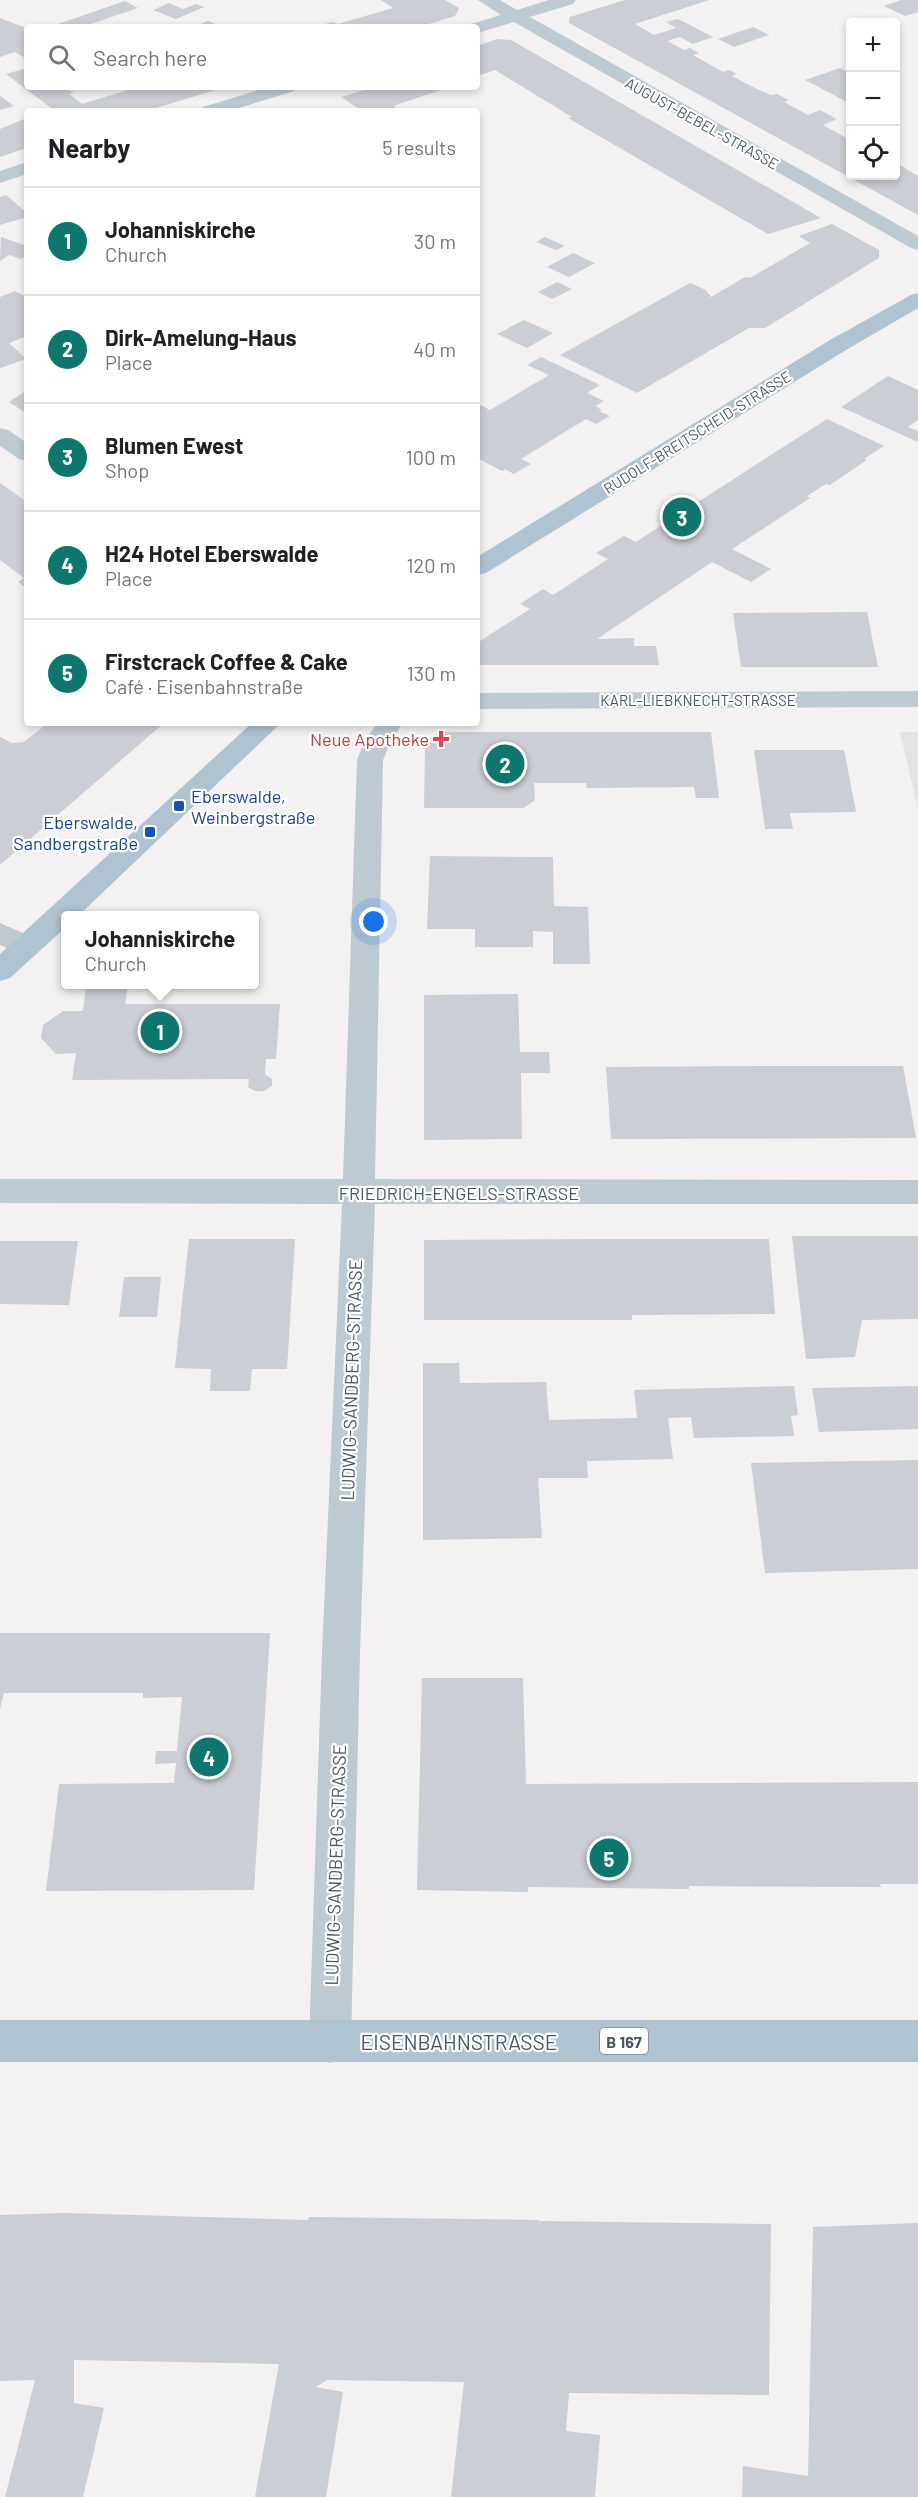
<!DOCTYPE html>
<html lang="en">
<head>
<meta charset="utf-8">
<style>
	:root { --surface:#fff; --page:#f2f2f2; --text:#202124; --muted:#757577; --line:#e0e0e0; --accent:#0f766e }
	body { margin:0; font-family:Barlow,sans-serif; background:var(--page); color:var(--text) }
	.controls { position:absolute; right:18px; top:18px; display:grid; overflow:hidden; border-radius:6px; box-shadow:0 3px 9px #0003 }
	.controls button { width:54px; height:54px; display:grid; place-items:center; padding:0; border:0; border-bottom:2px solid var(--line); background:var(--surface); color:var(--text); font:30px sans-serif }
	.you { position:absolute; left:374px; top:922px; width:21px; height:21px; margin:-15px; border:4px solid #fff; border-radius:50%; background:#1a73e8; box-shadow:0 0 0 9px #1a73e833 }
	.badge { display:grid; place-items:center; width:39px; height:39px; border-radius:50%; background:var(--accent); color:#fff; font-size:20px; font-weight:700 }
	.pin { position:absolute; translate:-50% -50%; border:3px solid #fff; box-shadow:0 2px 6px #0006 }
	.popup { position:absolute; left:61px; top:911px; width:198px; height:78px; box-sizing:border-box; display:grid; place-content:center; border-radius:6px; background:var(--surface); filter:drop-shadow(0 2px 4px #0005); font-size:20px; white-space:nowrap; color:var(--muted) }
	.popup b { font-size:22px; color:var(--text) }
	.popup::after { content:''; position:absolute; left:50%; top:100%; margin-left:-12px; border:12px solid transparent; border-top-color:var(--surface) }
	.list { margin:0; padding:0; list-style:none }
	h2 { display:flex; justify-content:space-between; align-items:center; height:78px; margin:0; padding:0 24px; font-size:26px }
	h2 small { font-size:20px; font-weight:400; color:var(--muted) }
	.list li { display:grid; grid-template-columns:39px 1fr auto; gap:18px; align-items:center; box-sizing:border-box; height:108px; padding:0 24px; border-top:2px solid var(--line) }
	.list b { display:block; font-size:22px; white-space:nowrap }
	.list p { margin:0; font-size:20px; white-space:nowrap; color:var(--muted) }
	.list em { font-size:20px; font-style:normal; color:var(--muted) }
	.icon { flex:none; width:33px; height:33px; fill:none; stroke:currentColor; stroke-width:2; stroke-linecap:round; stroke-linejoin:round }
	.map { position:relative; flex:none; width:918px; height:2497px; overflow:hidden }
	.search { position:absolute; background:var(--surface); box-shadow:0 3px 9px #0003; left:24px; top:24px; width:456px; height:66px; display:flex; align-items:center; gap:15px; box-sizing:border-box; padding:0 21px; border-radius:6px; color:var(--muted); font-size:22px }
	.panel { position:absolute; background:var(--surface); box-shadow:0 3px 9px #0003; left:24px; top:108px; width:456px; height:618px; border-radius:6px }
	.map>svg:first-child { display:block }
	.education { fill:#e5e2e3 }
	.building { fill:#cbced4 }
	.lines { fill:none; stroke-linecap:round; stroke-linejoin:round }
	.minor { fill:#becad1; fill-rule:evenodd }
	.major { fill:#afc3d1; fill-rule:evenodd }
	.health-dot { fill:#e0444e; stroke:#fff; stroke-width:2 }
	.transit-dot { fill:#1a4fb4; stroke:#fff; stroke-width:2 }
	.labels { text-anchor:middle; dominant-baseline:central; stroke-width:4.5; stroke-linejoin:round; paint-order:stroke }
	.far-street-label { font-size:15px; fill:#475660; stroke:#fff }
	.shield { fill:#fff; stroke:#7e8990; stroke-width:1.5 }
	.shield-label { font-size:16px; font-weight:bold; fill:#475660 }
	.health-label { font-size:18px; fill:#be3a42; stroke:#fff; text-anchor:end }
	.transit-label { font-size:18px; fill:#164399; stroke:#fff; text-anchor:start }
	.street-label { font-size:18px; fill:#475660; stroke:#fff }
	.near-street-label { font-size:21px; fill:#475660; stroke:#fff }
</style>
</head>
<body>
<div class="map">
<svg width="918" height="2497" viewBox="0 0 918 2497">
	<rect width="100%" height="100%" fill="#f3f1f1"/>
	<path class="education" d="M 900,732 L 918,732 L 918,809 Z"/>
	<path class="building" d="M 381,0 L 445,0 L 459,8 L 455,16 L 419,27 L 321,25 L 333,22 L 338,24 L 393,8 Z
		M 625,0 L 709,0 L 635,24 L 654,35 L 676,28 L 666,22 L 678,19 L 713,37 L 693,44 L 680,37 L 667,41 L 684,50 L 690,48 L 699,53 L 693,55 L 723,72 L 729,70 L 737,74 L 732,76 L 755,88 L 771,95 L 777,94 L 789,100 L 784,102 L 808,115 L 820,110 L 837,119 L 823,125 L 850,140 L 850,176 L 896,176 L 896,163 L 918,176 L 918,215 L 569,23 L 570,17 Z
		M 901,0 L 918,0 L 918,12 L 905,16 L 884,6 Z
		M 125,1 L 138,8 L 82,27 L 49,27 Z
		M 169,3 L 183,9 L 196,4 L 204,7 L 176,19 L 153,10 Z
		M 0,18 L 26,28 L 23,29 L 27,31 L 27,59 L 15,52 L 0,57 Z
		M 208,21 L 223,27 L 193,27 Z
		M 753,27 L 769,35 L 734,47 L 718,39 Z
		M 497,39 L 511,40 L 821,218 L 768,234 L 568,118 L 572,117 L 495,70 L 477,76 L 477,46 Z
		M 27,68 L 27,87 L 65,87 L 74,93 L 69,94 L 82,104 L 138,87 L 222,88 L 146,111 L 55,111 L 6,74 Z
		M 840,68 L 850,73 L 850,99 L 845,101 L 805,80 Z
		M 364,87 L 450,87 L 393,106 L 401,111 L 362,111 L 341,97 L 367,89 Z
		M 0,96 L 14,106 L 0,110 Z
		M 27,118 L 27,148 L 0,157 L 0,129 Z
		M 6,195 L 27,213 L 27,217 L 0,225 L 0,197 Z
		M 832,224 L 879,250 L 879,258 L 765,328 L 749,328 L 637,393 L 560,355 L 690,283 L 706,290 L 711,297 L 745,277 L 750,278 L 810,243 L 799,236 Z
		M 1,237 L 27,246 L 27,256 L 21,259 L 9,255 L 0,261 Z
		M 545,237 L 565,246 L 556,250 L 536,242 Z
		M 573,253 L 595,263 L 569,277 L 547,267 Z
		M 557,282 L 572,289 L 552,299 L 538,292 Z
		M 15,291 L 27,297 L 27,336 L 9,343 L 26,359 L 0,368 L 0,297 Z
		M 524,320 L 553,333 L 527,348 L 497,334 Z
		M 541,357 L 600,385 L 587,393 L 604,401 L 595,406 L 602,410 L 599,411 L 610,416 L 596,424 L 586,419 L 521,459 L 531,464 L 514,474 L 505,469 L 502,471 L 477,458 L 477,403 L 490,410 L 549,375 L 527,365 Z
		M 888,376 L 918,390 L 918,420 L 908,427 L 918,431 L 918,442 L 841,407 Z
		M 27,390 L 27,414 L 9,402 Z
		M 827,419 L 884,446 L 864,459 L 867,460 L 830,485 L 826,484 L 807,496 L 810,498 L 732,549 L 771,569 L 751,582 L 712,562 L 597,639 L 634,638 L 634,646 L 656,646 L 659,665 L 477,665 L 477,643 L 530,609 L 520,604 L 543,589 L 553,595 L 608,559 L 596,553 L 624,536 L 636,542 L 671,519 L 662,515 L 678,504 L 687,509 Z
		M 0,483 L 27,502 L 27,589 L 18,582 L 24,578 L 0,560 Z
		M 867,612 L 878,667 L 741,667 L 733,613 Z
		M 48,723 L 164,723 L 0,865 L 0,737 L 12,743 L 24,742 Z
		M 444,732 L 711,732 L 719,798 L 696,798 L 694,787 L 587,788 L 586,783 L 534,783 L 535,800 L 524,808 L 424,808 L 425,745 Z
		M 754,750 L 844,750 L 856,812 L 790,813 L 793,829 L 765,829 Z
		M 430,856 L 553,857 L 554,906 L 588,907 L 590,964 L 553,964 L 553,932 L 533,931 L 533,947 L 475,947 L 475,929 L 427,929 Z
		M 86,984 L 128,984 L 125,1004 L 280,1004 L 276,1059 L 266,1059 L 265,1074 L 272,1079 L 272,1086 L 264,1091 L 255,1091 L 248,1087 L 249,1079 L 72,1080 L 76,1053 L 56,1054 L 41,1038 L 43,1025 L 63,1011 L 83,1011 Z
		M 518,994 L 520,1052 L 549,1052 L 550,1073 L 521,1073 L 522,1139 L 424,1140 L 424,995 Z
		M 753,1066 L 903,1066 L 916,1138 L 611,1139 L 606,1067 Z
		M 792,1236 L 918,1236 L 918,1319 L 862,1320 L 855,1357 L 806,1359 Z
		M 189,1239 L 295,1239 L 287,1369 L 252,1369 L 250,1391 L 210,1391 L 211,1369 L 175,1368 Z
		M 623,1239 L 769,1239 L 775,1314 L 632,1315 L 632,1320 L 424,1320 L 424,1240 Z
		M 0,1241 L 78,1241 L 69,1305 L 0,1304 Z
		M 124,1277 L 161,1277 L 157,1317 L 119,1317 Z
		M 423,1363 L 459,1363 L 460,1383 L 546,1382 L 549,1420 L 637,1418 L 634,1390 L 794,1386 L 798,1415 L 791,1416 L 794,1436 L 694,1438 L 691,1417 L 668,1418 L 673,1459 L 587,1461 L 588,1478 L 538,1478 L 542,1538 L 423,1540 Z
		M 918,1386 L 918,1429 L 819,1432 L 812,1388 Z
		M 918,1460 L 918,1569 L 765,1573 L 751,1463 Z
		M 0,1633 L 270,1633 L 254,1890 L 46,1891 L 59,1784 L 174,1783 L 176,1763 L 155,1764 L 156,1751 L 177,1751 L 182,1697 L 143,1698 L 143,1693 L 4,1693 L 0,1709 Z
		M 422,1678 L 523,1678 L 526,1784 L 918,1782 L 918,1884 L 880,1884 L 881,1887 L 689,1886 L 689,1889 L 528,1887 L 528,1892 L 417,1890 Z
		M 66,2213 L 308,2220 L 309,2217 L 539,2220 L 540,2224 L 540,2221 L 771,2224 L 769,2395 L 569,2393 L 566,2431 L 600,2435 L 595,2497 L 451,2497 L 464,2382 L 327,2380 L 316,2387 L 343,2392 L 326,2497 L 255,2497 L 279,2364 L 74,2360 L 74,2403 L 104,2408 L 83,2497 L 5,2497 L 35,2380 L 0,2381 L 0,2215 Z
		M 918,2223 L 918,2497 L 742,2497 L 743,2466 L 808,2476 L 813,2227 Z"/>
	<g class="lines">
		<path class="minor" d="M 478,0 L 500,0 L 517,10 L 549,0 L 576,0 L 573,4 L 530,17 L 918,236 L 918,250 L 911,248 L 514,22 L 477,33 L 477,27 L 469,27 L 471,24 L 501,15 Z
			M 268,87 L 296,87 L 294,91 L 229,111 L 201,111 L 203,107 Z
			M 27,162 L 27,174 L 0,183 L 0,171 Z
			M 0,428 L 8,430 L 27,443 L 27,461 L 19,459 L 0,446 Z
			M 918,691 L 918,707 L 477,709 L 477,693 Z
			M 377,723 L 403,723 L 390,743 L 383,760 L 375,1179 L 918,1180 L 918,1204 L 375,1204 L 360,1653 L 351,2042 L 345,2057 L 330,2063 L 315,2057 L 309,2042 L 322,1653 L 342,1204 L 0,1203 L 0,1179 L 343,1179 L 357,760 L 364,743 Z
			M 0,923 L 37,939 L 42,946 L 37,953 L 27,956 L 0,945 Z"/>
		<path class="major" d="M 918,293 L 918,308 L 846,350 L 486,573 L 477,575 L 477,557 L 830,340 L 911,295 Z
			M 252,723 L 281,723 L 78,916 L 66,916 L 66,927 L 10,978 L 0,981 L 0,954 Z
			M 0,2020 L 918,2020 L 918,2062 L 0,2062 Z"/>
	</g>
	<path class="health-dot" d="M438 730h6v6h6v6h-6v6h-6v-6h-6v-6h6z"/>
	<g class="transit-dot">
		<rect x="173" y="800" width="12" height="12" rx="3"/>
		<rect x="144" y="826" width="12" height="12" rx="3"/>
	</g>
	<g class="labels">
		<g class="far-street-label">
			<text transform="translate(702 123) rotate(29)">AUGUST-BEBEL-STRASSE</text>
			<text transform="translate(697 432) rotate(-32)">RUDOLF-BREITSCHEID-STRASSE</text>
			<text x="698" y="700">KARL-LIEBKNECHT-STRASSE</text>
		</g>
		<rect class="shield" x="600" y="2028" width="48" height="26" rx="4.5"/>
		<g class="shield-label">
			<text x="624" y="2041">B 167</text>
		</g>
		<g class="health-label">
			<text x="429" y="739">Neue Apotheke</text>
		</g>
		<g class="transit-label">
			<text x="191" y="796">Eberswalde,<tspan x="191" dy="21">Weinbergstraße</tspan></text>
			<text x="138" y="822" text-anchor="end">Eberswalde,<tspan x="138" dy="21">Sandbergstraße</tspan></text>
		</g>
		<g class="street-label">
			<text x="459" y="1193">FRIEDRICH-ENGELS-STRASSE</text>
			<text transform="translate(351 1380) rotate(-88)">LUDWIG-SANDBERG-STRASSE</text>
			<text transform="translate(335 1865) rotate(-88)">LUDWIG-SANDBERG-STRASSE</text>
		</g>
		<g class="near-street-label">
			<text x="459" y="2041">EISENBAHNSTRASSE</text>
		</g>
	</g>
</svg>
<div class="controls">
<button>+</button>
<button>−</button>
<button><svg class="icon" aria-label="locate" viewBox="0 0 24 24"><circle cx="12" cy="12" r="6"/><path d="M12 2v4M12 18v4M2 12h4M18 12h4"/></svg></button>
</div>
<div class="you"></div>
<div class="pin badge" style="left:160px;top:1031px">1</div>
<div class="popup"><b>Johanniskirche</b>Church</div>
<div class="pin badge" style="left:505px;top:764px">2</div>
<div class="pin badge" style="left:682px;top:517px">3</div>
<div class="pin badge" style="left:209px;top:1757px">4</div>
<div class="pin badge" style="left:609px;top:1858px">5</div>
<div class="search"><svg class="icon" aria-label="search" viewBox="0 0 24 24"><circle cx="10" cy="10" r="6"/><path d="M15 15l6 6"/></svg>Search here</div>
<section class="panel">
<h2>Nearby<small>5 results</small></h2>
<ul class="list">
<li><span class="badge">1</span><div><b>Johanniskirche</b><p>Church</p></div><em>30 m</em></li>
<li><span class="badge">2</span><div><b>Dirk-Amelung-Haus</b><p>Place</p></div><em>40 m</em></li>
<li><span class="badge">3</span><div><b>Blumen Ewest</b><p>Shop</p></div><em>100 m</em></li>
<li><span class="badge">4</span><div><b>H24 Hotel Eberswalde</b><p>Place</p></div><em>120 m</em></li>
<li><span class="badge">5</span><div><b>Firstcrack Coffee &amp; Cake</b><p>Café · Eisenbahnstraße</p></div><em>130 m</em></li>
</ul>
</section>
</div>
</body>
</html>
